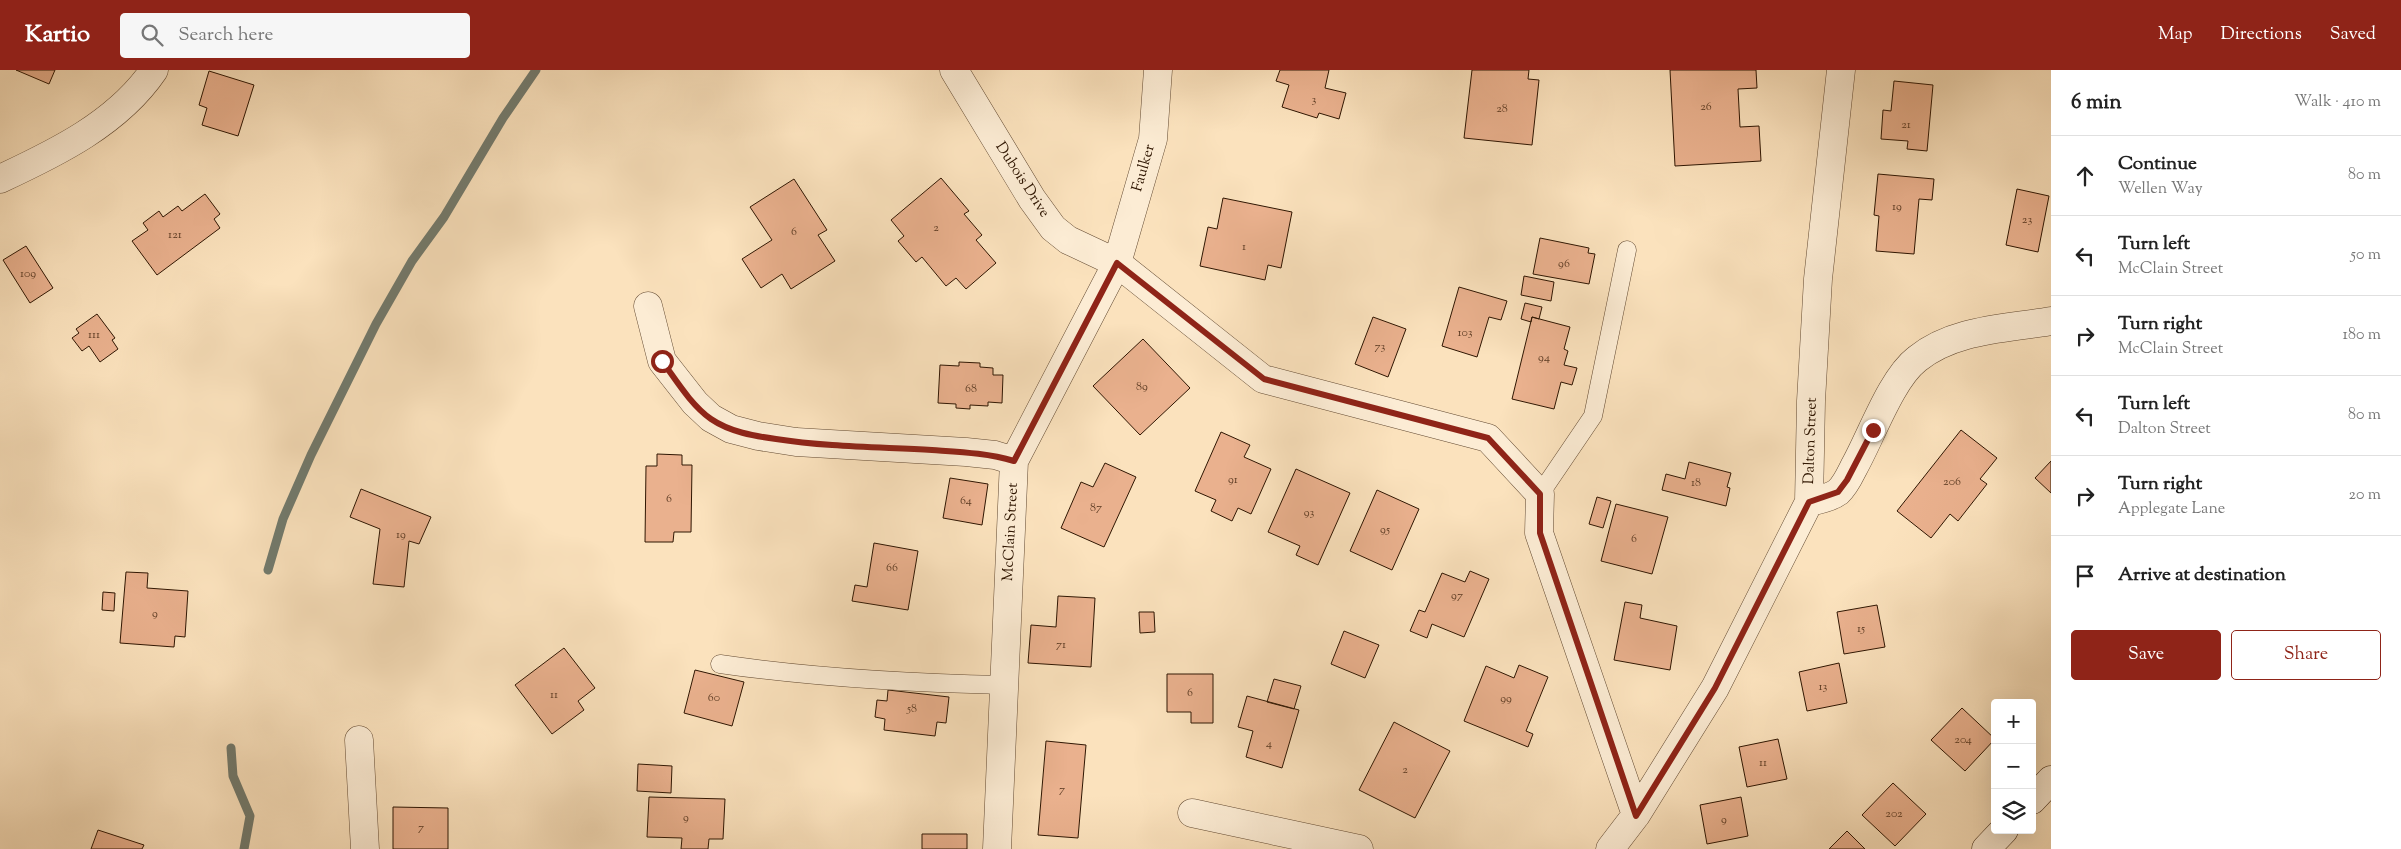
<!DOCTYPE html>
<html lang="en">
<head>
<meta charset="utf-8">
<style>
	:root { --surface:#fff; --page:#f6f6f6; --text:#222; --muted:#767676; --line:#e0e0e0; --accent:#8f2418 }
	body { margin:0; font-family:"Sorts Mill Goudy",serif; background:var(--page); color:var(--text) }
	.controls { position:absolute; right:15px; bottom:15px; display:grid; overflow:hidden; border-radius:5px; box-shadow:0 5px 20px #0002 }
	.controls button { width:45px; height:45px; display:grid; place-items:center; padding:0; border:0; border-bottom:1px solid var(--line); background:var(--surface); color:var(--text); font:25px sans-serif }
	.stop { position:absolute; width:15px; height:15px; margin:-11px; border:4px solid #8f2418; border-radius:50%; background:#fff }
	.stop.end { background:#8f2418; border-color:#fff; box-shadow:0 1px 5px #0008 }
	.list { margin:0; padding:0; list-style:none }
	h2 { display:flex; justify-content:space-between; align-items:center; height:65px; margin:0; padding:0 20px; font-size:21px }
	h2 small { font-size:16px; font-weight:400; color:var(--muted) }
	.list li { display:grid; grid-template-columns:32px 1fr auto; gap:15px; align-items:center; box-sizing:border-box; height:80px; padding:0 20px; border-top:1px solid var(--line) }
	.list b { display:block; font-size:19px; white-space:nowrap }
	.list p { margin:0; font-size:16px; white-space:nowrap; color:var(--muted) }
	.list em { font-size:16px; font-style:normal; color:var(--muted) }
	.actions { display:flex; gap:10px; padding:15px 20px }
	.actions a { flex:1; padding:11px 0; border:1px solid var(--accent); border-radius:5px; text-align:center; font-size:18px; color:var(--accent) }
	.actions .main { background:var(--accent); color:#fff }
	.icon { flex:none; width:28px; height:28px; fill:none; stroke:currentColor; stroke-width:2; stroke-linecap:round; stroke-linejoin:round }
	.map { position:relative; flex:none; width:2051px; height:779px; overflow:hidden }
	header { display:flex; align-items:center; gap:30px; box-sizing:border-box; height:70px; padding:0 25px; background:var(--accent); color:#fff }
	header strong { font-size:24px }
	nav { display:flex; gap:28px; margin-inline-start:auto; font-size:18px }
	.search { width:350px; height:45px; background:var(--page); display:flex; align-items:center; gap:12px; box-sizing:border-box; padding:0 18px; border-radius:5px; color:var(--muted); font-size:19px }
	main { display:flex }
	aside { flex:1; background:var(--surface) }
	.map>svg:first-child { display:block }
	.lines { fill:none; stroke-linecap:round; stroke-linejoin:round }
	.stream { stroke:#727a6d; stroke-width:9 }
	.building { fill:#eab18e; stroke:#2f1602 }
	.lane-casing { stroke:#624931; stroke-width:19 }
	.street-casing { stroke:#624931; stroke-width:29 }
	.secondary-casing { stroke:#2f1602; stroke-width:29 }
	.lane { stroke:#fcecd4; stroke-width:18 }
	.street { stroke:#fcecd4; stroke-width:28 }
	.secondary { stroke:#fcecd4; stroke-width:28 }
	.route { stroke:#8f2418; stroke-width:6 }
	.labels { text-anchor:middle; dominant-baseline:central; stroke-width:5; stroke-linejoin:round; paint-order:stroke }
	.number-label { font-size:12px; fill:#5e3d25 }
	.street-label { font-size:15px; fill:#2f1602; stroke:#fcecd4 }
</style>
</head>
<body>
<header>
<strong>Kartio</strong>
<div class="search"><svg class="icon" aria-label="search" viewBox="0 0 24 24"><circle cx="10" cy="10" r="6"/><path d="M15 15l6 6"/></svg>Search here</div>
<nav><a>Map</a><a>Directions</a><a>Saved</a></nav>
</header>
<main>
<div class="map">
<svg width="2051" height="779" viewBox="0 0 2051 779">
	<rect width="100%" height="100%" fill="#fbe2bd"/>
	<filter id="stains"><feTurbulence type="fractalNoise" baseFrequency=".004" numOctaves="4"/><feColorMatrix values="0 0 0 0 .2 0 0 0 0 .09 0 0 0 0 .02 0 0 0 .5 -.17"/></filter>
	<radialGradient id="worn" r=".72"><stop offset=".6" stop-color="#630" stop-opacity="0"/><stop offset="1" stop-color="#630" stop-opacity=".3"/></radialGradient>
	<g class="lines">
		<path class="stream" d="M 268,500 L 283,449 L 311,385 L 376,254 L 412,191 L 444,147 L 503,48 L 536,0
			M 231,678 L 233,706 L 250,746 L 244,779"/>
	</g>
	<path class="building" d="M 16,0 L 55,0 L 49,14 Z
		M 1280,0 L 1329,0 L 1325,18 L 1346,23 L 1339,49 L 1319,43 L 1317,48 L 1282,37 L 1289,15 L 1276,11 Z
		M 1472,0 L 1529,0 L 1528,9 L 1539,10 L 1532,75 L 1464,68 Z
		M 1670,0 L 1756,0 L 1757,18 L 1738,19 L 1740,57 L 1759,56 L 1761,91 L 1675,96 Z
		M 209,1 L 254,15 L 238,66 L 202,55 L 207,38 L 199,35 Z
		M 1894,11 L 1933,15 L 1927,81 L 1907,79 L 1908,71 L 1881,69 L 1883,40 L 1891,41 Z
		M 1878,104 L 1934,109 L 1932,130 L 1919,129 L 1914,184 L 1876,181 L 1879,146 L 1874,145 Z
		M 941,108 L 969,141 L 964,144 L 982,165 L 976,170 L 996,193 L 966,219 L 956,208 L 946,216 L 922,187 L 916,192 L 898,171 L 904,166 L 891,150 Z
		M 794,109 L 827,160 L 818,165 L 835,191 L 791,219 L 782,204 L 761,218 L 742,189 L 772,170 L 750,137 Z
		M 2017,119 L 2049,126 L 2038,182 L 2006,175 Z
		M 205,124 L 220,144 L 214,149 L 220,158 L 157,205 L 132,171 L 148,160 L 143,153 L 159,141 L 163,147 L 178,136 L 182,141 Z
		M 1223,128 L 1292,142 L 1281,198 L 1268,195 L 1265,210 L 1200,196 L 1208,157 L 1217,159 Z
		M 1540,168 L 1589,178 L 1588,183 L 1595,184 L 1589,214 L 1533,204 Z
		M 26,176 L 53,218 L 30,233 L 3,190 Z
		M 1524,206 L 1554,212 L 1551,231 L 1521,225 Z
		M 1459,217 L 1507,231 L 1501,250 L 1489,247 L 1477,287 L 1442,276 Z
		M 1525,233 L 1542,237 L 1539,249 L 1532,247 L 1531,252 L 1521,249 Z
		M 97,244 L 115,268 L 112,270 L 118,279 L 100,292 L 89,276 L 82,281 L 72,268 L 79,263 L 76,259 Z
		M 1373,247 L 1406,259 L 1388,307 L 1355,294 Z
		M 1532,247 L 1570,257 L 1564,279 L 1568,281 L 1564,295 L 1577,298 L 1572,315 L 1561,312 L 1554,339 L 1512,329 Z
		M 1143,269 L 1190,318 L 1140,365 L 1093,316 Z
		M 959,292 L 980,293 L 980,297 L 993,298 L 993,305 L 1003,305 L 1002,333 L 988,332 L 988,336 L 970,335 L 970,339 L 956,338 L 956,334 L 938,333 L 940,295 L 959,296 Z
		M 1961,360 L 1997,388 L 1980,409 L 1987,414 L 1958,451 L 1950,444 L 1931,468 L 1897,441 Z
		M 1221,362 L 1250,375 L 1244,387 L 1271,399 L 1251,444 L 1238,438 L 1232,451 L 1211,441 L 1216,430 L 1195,421 Z
		M 657,384 L 682,385 L 682,395 L 692,395 L 691,462 L 674,462 L 673,472 L 645,472 L 646,396 L 657,396 Z
		M 2051,391 L 2051,423 L 2035,408 Z
		M 1689,392 L 1731,403 L 1727,417 L 1730,418 L 1726,436 L 1662,420 L 1666,404 L 1685,409 Z
		M 1105,393 L 1136,407 L 1104,477 L 1061,458 L 1081,412 L 1093,417 Z
		M 1296,399 L 1350,423 L 1318,495 L 1296,485 L 1300,476 L 1268,462 Z
		M 950,408 L 988,414 L 982,455 L 943,448 Z
		M 361,419 L 431,447 L 419,474 L 409,471 L 404,517 L 373,514 L 380,459 L 350,447 Z
		M 1377,420 L 1419,439 L 1392,500 L 1350,481 Z
		M 1597,427 L 1611,431 L 1603,458 L 1589,454 Z
		M 1616,434 L 1668,447 L 1652,504 L 1601,491 Z
		M 874,473 L 918,481 L 908,540 L 852,531 L 855,515 L 867,517 Z
		M 1470,501 L 1489,509 L 1464,567 L 1432,554 L 1427,568 L 1410,561 L 1419,540 L 1425,542 L 1442,503 L 1465,512 Z
		M 126,502 L 148,503 L 147,518 L 188,521 L 185,567 L 175,566 L 174,577 L 120,573 Z
		M 103,522 L 115,523 L 114,541 L 102,540 Z
		M 1058,526 L 1095,528 L 1091,597 L 1028,593 L 1031,555 L 1056,557 Z
		M 1625,532 L 1642,535 L 1640,548 L 1677,556 L 1670,600 L 1614,590 Z
		M 1877,535 L 1885,577 L 1844,584 L 1837,542 Z
		M 1139,542 L 1154,542 L 1155,562 L 1140,563 Z
		M 1344,561 L 1379,575 L 1365,608 L 1331,594 Z
		M 564,578 L 595,618 L 578,631 L 584,640 L 552,664 L 515,615 Z
		M 1839,593 L 1847,633 L 1807,641 L 1799,602 Z
		M 1519,595 L 1548,607 L 1526,661 L 1533,664 L 1528,677 L 1464,651 L 1486,596 L 1514,608 Z
		M 695,600 L 744,612 L 732,656 L 684,643 Z
		M 1167,604 L 1213,604 L 1213,653 L 1191,653 L 1191,642 L 1167,642 Z
		M 1274,609 L 1301,616 L 1294,639 L 1267,632 Z
		M 888,620 L 949,627 L 946,653 L 937,652 L 935,666 L 884,660 L 885,649 L 875,647 L 877,630 L 887,631 Z
		M 1247,626 L 1299,640 L 1282,698 L 1246,687 L 1253,661 L 1238,657 Z
		M 1962,638 L 1995,669 L 1965,701 L 1931,670 Z
		M 1394,652 L 1450,681 L 1415,748 L 1359,720 Z
		M 1778,669 L 1787,709 L 1747,717 L 1739,677 Z
		M 1046,671 L 1086,675 L 1078,768 L 1038,765 Z
		M 638,694 L 672,696 L 671,723 L 637,721 Z
		M 1893,713 L 1926,744 L 1895,776 L 1862,745 Z
		M 649,727 L 725,729 L 723,769 L 709,769 L 708,779 L 681,779 L 682,768 L 647,767 Z
		M 1741,727 L 1748,766 L 1707,774 L 1700,735 Z
		M 393,737 L 448,738 L 448,779 L 393,779 Z
		M 98,760 L 144,775 L 142,779 L 91,779 Z
		M 1847,761 L 1865,779 L 1829,779 Z
		M 922,764 L 967,764 L 967,779 L 922,779 Z"/>
	<g class="lines">
		<g class="lane-casing">
			<path id="lane" d="M 1540,424 L 1593,346 L 1627,180
				M 720,594 C 816,608 907,613 1004,615"/>
		</g>
		<g class="street-casing">
			<path id="street" d="M 954,0 L 1032,129 L 1053,158 L 1068,170 L 1117,193 L 1263,309 L 1488,368 L 1540,424 L 1539,463 L 1636,745
				M 0,109 C 56,83 118,53 154,0
				M 648,236 L 662,291 L 695,333 L 711,348 L 731,359 L 758,366 L 796,372 L 966,382 L 995,385 L 1014,391
				M 1809,432 C 1818,430 1830,428 1838,422 C 1845,416 1850,405 1854,397 C 1871,367 1891,309 1917,289 C 1954,259 2006,259 2051,251
				M 359,670 L 365,779
				M 1192,743 L 1359,779
				M 997,779 L 1014,391 L 1117,193 L 1153,69 L 1158,0
				M 1610,779 L 1636,745 L 1715,618 L 1809,432 L 1811,331 L 1818,209 L 1841,0"/>
		</g>
		<g class="secondary-casing">
			<path id="secondary" d="M 2032,730 L 2051,710
				M 1986,779 L 2004,760"/>
		</g>
		<use href="#lane" class="lane"/>
		<use href="#street" class="street"/>
		<use href="#secondary" class="secondary"/>
	</g>
	<g class="lines">
		<path class="route" d="M 662,291 C 676,310 691,335 711,349 C 730,362 754,366 776,369 C 827,377 880,377 932,380 C 960,382 987,383 1014,391 L 1117,193 L 1264,309 L 1488,368 L 1540,424 L 1540,463 L 1636,746 L 1715,618 L 1809,432 L 1838,422 L 1847,410 L 1873,360"/>
	</g>
	<g class="labels">
		<g class="number-label">
			<text x="1314" y="30">3</text>
			<text x="1706" y="37">26</text>
			<text x="1502" y="39">28</text>
			<text x="1906" y="55">21</text>
			<text x="1897" y="137">19</text>
			<text x="2027" y="150">23</text>
			<text x="936" y="158">2</text>
			<text x="794" y="162">6</text>
			<text x="175" y="165">121</text>
			<text x="1244" y="177">1</text>
			<text x="1564" y="194">96</text>
			<text x="28" y="204">109</text>
			<text x="1465" y="263">103</text>
			<text x="94" y="265">111</text>
			<text x="1380" y="277">73</text>
			<text x="1544" y="288">94</text>
			<text x="1142" y="317">89</text>
			<text x="971" y="319">68</text>
			<text x="1233" y="410">91</text>
			<text x="1952" y="412">206</text>
			<text x="1696" y="413">18</text>
			<text x="669" y="429">6</text>
			<text x="966" y="431">64</text>
			<text x="1096" y="438">87</text>
			<text x="1309" y="443">93</text>
			<text x="1385" y="460">95</text>
			<text x="401" y="465">19</text>
			<text x="1634" y="469">6</text>
			<text x="892" y="498">66</text>
			<text x="1457" y="526">97</text>
			<text x="155" y="544">9</text>
			<text x="1861" y="559">15</text>
			<text x="1061" y="575">71</text>
			<text x="1823" y="617">13</text>
			<text x="1190" y="623">6</text>
			<text x="554" y="625">11</text>
			<text x="714" y="628">60</text>
			<text x="1506" y="629">99</text>
			<text x="912" y="639">58</text>
			<text x="1963" y="670">204</text>
			<text x="1269" y="674">4</text>
			<text x="1763" y="693">11</text>
			<text x="1405" y="700">2</text>
			<text x="1062" y="720">7</text>
			<text x="1894" y="744">202</text>
			<text x="686" y="748">9</text>
			<text x="1724" y="750">9</text>
			<text x="421" y="758">7</text>
		</g>
		<g class="street-label">
			<text transform="translate(1144 98) rotate(-74)">Faulker</text>
			<text transform="translate(1022 110) rotate(57)">Dubois Drive</text>
			<text transform="translate(1811 371) rotate(-88)">Dalton Street</text>
			<text transform="translate(1011 462) rotate(-87)">McClain Street</text>
		</g>
	</g>
	<rect width="100%" height="100%" filter="url(#stains)"/>
	<rect width="100%" height="100%" fill="url(#worn)"/>
</svg>
<div class="controls">
<button>+</button>
<button>−</button>
<button><svg class="icon" aria-label="layers" viewBox="0 0 24 24"><path d="M12 4l9 5-9 5-9-5zM3 14l9 5 9-5"/></svg></button>
</div>
<div class="stop" style="left:662px;top:291px"></div>
<div class="stop end" style="left:1873px;top:360px"></div>
</div>
<aside>
<h2>6 min<small>Walk · 410 m</small></h2>
<ul class="list">
<li><svg class="icon" aria-label="ahead" viewBox="0 0 24 24"><path d="M12 20V5M6 11l6-6 6 6"/></svg><div><b>Continue</b><p>Wellen Way</p></div><em>80 m</em></li>
<li><svg class="icon" aria-label="left" viewBox="0 0 24 24"><path d="M17 20v-9H6M10 6l-5 5 5 5"/></svg><div><b>Turn left</b><p>McClain Street</p></div><em>50 m</em></li>
<li><svg class="icon" aria-label="right" viewBox="0 0 24 24"><path d="M7 20v-9h11M14 6l5 5-5 5"/></svg><div><b>Turn right</b><p>McClain Street</p></div><em>180 m</em></li>
<li><svg class="icon" aria-label="left" viewBox="0 0 24 24"><path d="M17 20v-9H6M10 6l-5 5 5 5"/></svg><div><b>Turn left</b><p>Dalton Street</p></div><em>80 m</em></li>
<li><svg class="icon" aria-label="right" viewBox="0 0 24 24"><path d="M7 20v-9h11M14 6l5 5-5 5"/></svg><div><b>Turn right</b><p>Applegate Lane</p></div><em>20 m</em></li>
<li><svg class="icon" aria-label="arrive" viewBox="0 0 24 24"><path d="M6 21V4h12l-3 4 3 4H6"/></svg><div><b>Arrive at destination</b></div></li>
</ul>
<div class="actions"><a class="main">Save</a><a>Share</a></div>
</aside>
</main>
</body>
</html>
